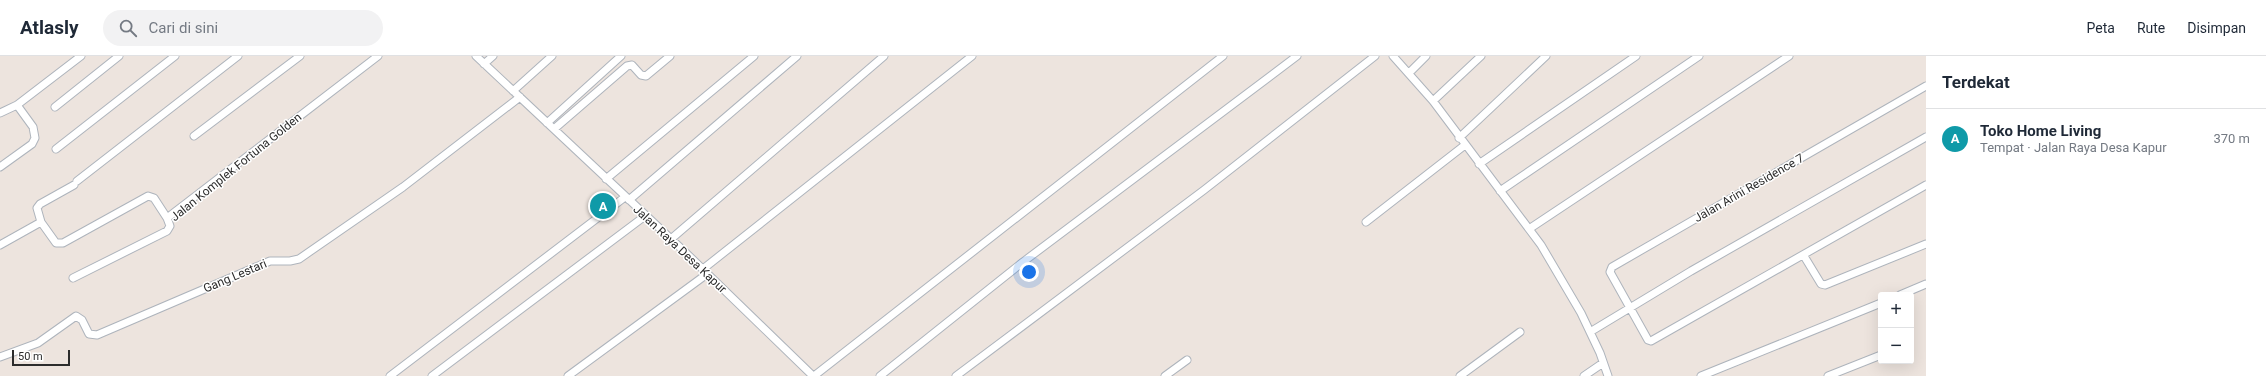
<!DOCTYPE html>
<html lang="id">
<head>
<meta charset="utf-8">
<style>
	:root { --surface:#fff; --page:#f2f2f3; --text:#1f2937; --muted:#747a83; --line:#e0e1e3; --accent:#b45309 }
	body { margin:0; font-family:Roboto,sans-serif; background:var(--page); color:var(--text) }
	.controls { position:absolute; right:12px; bottom:12px; display:grid; overflow:hidden; border-radius:4px; box-shadow:0 4px 16px #0002 }
	.controls button { width:36px; height:36px; display:grid; place-items:center; padding:0; border:0; border-bottom:1px solid var(--line); background:var(--surface); color:var(--text); font:20px sans-serif }
	.scale { position:absolute; left:12px; bottom:10px; width:58px; box-sizing:border-box; padding-left:4px; border:2px solid #2c2c2c; border-top:0; font-size:11px; line-height:14px; white-space:nowrap; color:#2c2c2c; -webkit-text-stroke:3px #fff; paint-order:stroke }
	.you { position:absolute; left:1029px; top:216px; width:14px; height:14px; margin:-10px; border:3px solid #fff; border-radius:50%; background:#1a73e8; box-shadow:0 0 0 6px #1a73e833 }
	.badge { display:grid; place-items:center; width:26px; height:26px; border-radius:50%; background:var(--accent); color:#fff; font-size:13px; font-weight:700 }
	.pin { position:absolute; translate:-50% -50%; border:2px solid #fff; box-shadow:0 1px 4px #0006 }
	.list { margin:0; padding:0; list-style:none }
	h2 { display:flex; justify-content:space-between; align-items:center; height:52px; margin:0; padding:0 16px; font-size:17px }
	h2 small { font-size:13px; font-weight:400; color:var(--muted) }
	.list li { display:grid; grid-template-columns:26px 1fr auto; gap:12px; align-items:center; box-sizing:border-box; height:60px; padding:0 16px; border-top:1px solid var(--line) }
	.list b { display:block; font-size:15px; white-space:nowrap }
	.list p { margin:0; font-size:13px; white-space:nowrap; color:var(--muted) }
	.list em { font-size:13px; font-style:normal; color:var(--muted) }
	.icon { flex:none; width:22px; height:22px; fill:none; stroke:currentColor; stroke-width:2; stroke-linecap:round; stroke-linejoin:round }
	.map { position:relative; flex:none; width:1926px; height:320px; overflow:hidden }
	header { display:flex; align-items:center; gap:24px; box-sizing:border-box; height:56px; padding:0 20px; background:var(--surface); border-bottom:1px solid var(--line) }
	header strong { font-size:19px }
	nav { display:flex; gap:22px; margin-inline-start:auto; font-size:14px }
	.search { width:280px; height:36px; background:var(--page); display:flex; align-items:center; gap:10px; box-sizing:border-box; padding:0 14px; border-radius:22px; color:var(--muted); font-size:15px }
	main { display:flex }
	aside { flex:1; background:var(--surface) }
	.map>svg:first-child { display:block }
	.lines { fill:none; stroke-linecap:round; stroke-linejoin:round }
	.street-casing { stroke:#aeb4bc; stroke-width:9 }
	.street { stroke:#fff; stroke-width:7 }
	.labels { text-anchor:middle; dominant-baseline:central; stroke-width:3; stroke-linejoin:round; paint-order:stroke }
	.street-label { font-size:12px; fill:#2c2c2c; stroke:#fff }
</style>
</head>
<body>
<header>
<strong>Atlasly</strong>
<div class="search"><svg class="icon" aria-label="search" viewBox="0 0 24 24"><circle cx="10" cy="10" r="6"/><path d="M15 15l6 6"/></svg>Cari di sini</div>
<nav><a>Peta</a><a>Rute</a><a>Disimpan</a></nav>
</header>
<main>
<div class="map">
<svg width="1926" height="320" viewBox="0 0 1926 320">
	<rect width="100%" height="100%" fill="#ede4de"/>
	<g class="lines">
		<g class="street-casing">
			<path id="street" d="M 476,0 L 686,197 L 813,320
				M 1393,0 L 1433,45 L 1541,189 L 1581,257 L 1600,297 L 1608,320
				M 484,8 L 493,0
				M 1409,17 L 1426,0
				M 1926,30 L 1612,211 L 1610,216 L 1648,284 L 1651,285 L 1926,129
				M 513,35 L 552,0
				M 1433,45 L 1481,0
				M 55,51 L 119,0
				M 0,57 L 17,49 L 81,0
				M 547,67 L 621,0
				M 554,73 L 627,10 L 632,9 L 641,19 L 646,20 L 670,0
				M 194,80 L 300,0
				M 1459,82 L 1546,0
				M 56,93 L 175,0
				M 1479,108 L 1636,0
				M 0,111 L 32,88 L 35,82 L 33,71 L 17,49
				M 606,123 L 754,0
				M 77,125 L 238,0
				M 74,129 L 40,148 L 37,152 L 41,166 L 56,187 L 63,187 L 148,140 L 154,142 L 167,162
				M 1500,135 L 1699,0
				M 629,144 L 797,0
				M 1366,166 L 1465,89
				M 1529,173 L 1789,0
				M 671,183 L 884,0
				M 0,189 L 41,166
				M 1804,200 L 1821,228 L 1825,229 L 1926,188
				M 703,213 L 972,0
				M 73,222 L 167,175 L 170,170 L 167,162 L 378,0
				M 1900,239 L 1926,228
				M 1590,276 L 1691,215 L 1926,81
				M 0,301 L 38,287 L 76,260 L 82,264 L 89,278 L 97,279 L 270,205 L 290,205 L 299,203 L 403,131 L 520,41
				M 390,320 L 625,141
				M 432,320 L 645,160
				M 568,320 L 707,218
				M 814,320 L 1223,0
				M 880,320 L 1023,206 L 1297,0
				M 956,320 L 1204,134 L 1375,0
				M 1165,320 L 1187,304
				M 1460,320 L 1520,276
				M 1584,320 L 1603,307
				M 1701,320 L 1881,247
				M 1828,320 L 1881,299"/>
		</g>
		<use href="#street" class="street"/>
	</g>
	<g class="labels">
		<g class="street-label">
			<text transform="translate(236 111) rotate(-39)">Jalan Komplek Fortuna Golden</text>
			<text transform="translate(1749 132) rotate(-30)">Jalan Arini Residence 7</text>
			<text transform="translate(680 193) rotate(43)">Jalan Raya Desa Kapur</text>
			<text transform="translate(235 220) rotate(-23)">Gang Lestari</text>
		</g>
	</g>
</svg>
<div class="controls">
<button>+</button>
<button>−</button>
</div>
<div class="scale">50 m</div>
<div class="you"></div>
<div class="pin badge" style="left:603px;top:150px;background:#0f9aa8">A</div>
</div>
<aside>
<h2>Terdekat<small></small></h2>
<ul class="list">
<li><span class="badge" style="background:#0f9aa8">A</span><div><b>Toko Home Living</b><p>Tempat · Jalan Raya Desa Kapur</p></div><em>370 m</em></li>
</ul>
</aside>
</main>
</body>
</html>
